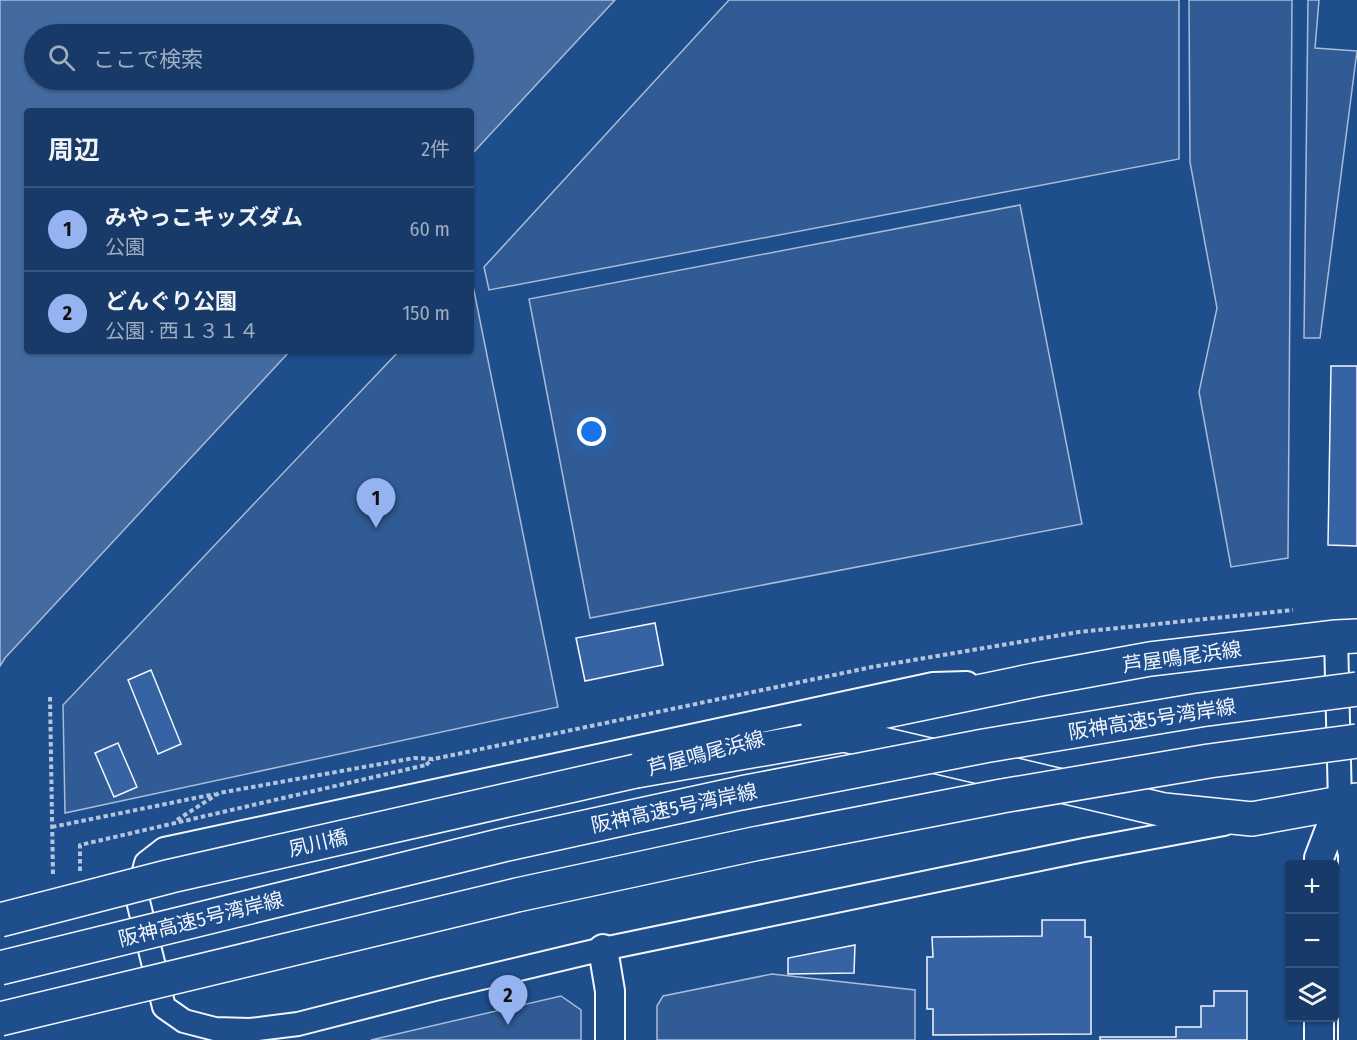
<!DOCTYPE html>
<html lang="ja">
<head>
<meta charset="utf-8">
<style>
	:root { --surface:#173a69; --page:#244571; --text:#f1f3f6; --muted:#9eadc0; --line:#36547d; --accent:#95b2f1 }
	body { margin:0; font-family:"Fira Sans Condensed","Noto Sans JP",sans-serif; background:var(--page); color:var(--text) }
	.controls { position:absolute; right:18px; bottom:18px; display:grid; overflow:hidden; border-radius:6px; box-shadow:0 2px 4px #0004 }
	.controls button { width:54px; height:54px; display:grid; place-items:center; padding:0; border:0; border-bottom:2px solid var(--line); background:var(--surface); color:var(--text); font:30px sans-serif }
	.you { position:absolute; left:592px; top:432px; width:21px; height:21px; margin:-15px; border:4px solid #fff; border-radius:50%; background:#1a73e8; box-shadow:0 0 0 9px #1a73e833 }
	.badge { display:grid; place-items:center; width:39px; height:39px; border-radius:50%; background:var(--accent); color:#111; font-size:20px; font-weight:700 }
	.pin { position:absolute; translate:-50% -50px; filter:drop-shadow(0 2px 3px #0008) }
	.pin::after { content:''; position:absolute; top:32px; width:21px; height:18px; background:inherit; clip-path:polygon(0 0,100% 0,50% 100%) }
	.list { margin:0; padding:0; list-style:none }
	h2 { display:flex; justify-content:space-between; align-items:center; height:78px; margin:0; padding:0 24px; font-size:26px }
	h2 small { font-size:20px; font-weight:400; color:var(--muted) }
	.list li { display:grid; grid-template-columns:39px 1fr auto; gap:18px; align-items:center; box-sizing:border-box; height:84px; padding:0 24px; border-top:2px solid var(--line) }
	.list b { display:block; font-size:22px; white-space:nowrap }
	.list p { margin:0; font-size:20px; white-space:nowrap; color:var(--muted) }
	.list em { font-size:20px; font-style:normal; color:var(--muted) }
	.icon { flex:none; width:33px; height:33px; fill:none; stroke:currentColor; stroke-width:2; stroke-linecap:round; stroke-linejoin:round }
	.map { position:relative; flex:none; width:1357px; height:1040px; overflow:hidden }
	.search { position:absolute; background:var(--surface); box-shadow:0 2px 4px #0004; left:24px; top:24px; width:450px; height:66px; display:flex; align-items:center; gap:15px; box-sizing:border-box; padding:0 21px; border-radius:33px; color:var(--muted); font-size:22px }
	.panel { position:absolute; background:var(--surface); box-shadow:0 2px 4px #0004; left:24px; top:108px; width:450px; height:246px; border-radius:6px }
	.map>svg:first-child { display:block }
	.green { fill:#305b95; stroke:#a8bbd7; stroke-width:1.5 }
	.water { fill:#446ba0; stroke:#a8bbd7; stroke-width:1.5; fill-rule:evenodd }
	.building { fill:#3563a3; stroke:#f2f6ff; stroke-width:1.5 }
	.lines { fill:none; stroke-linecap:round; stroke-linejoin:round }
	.minor-casing { stroke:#f2f6ff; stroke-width:26 }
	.tertiary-casing { stroke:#f2f6ff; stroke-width:32 }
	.secondary-casing { stroke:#f2f6ff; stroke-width:36 }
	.path { stroke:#b3c4dc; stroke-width:4; stroke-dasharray:4.5 3; stroke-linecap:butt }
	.minor { stroke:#1f4e8c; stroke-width:22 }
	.tertiary { stroke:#1f4e8c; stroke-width:28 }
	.secondary { stroke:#1f4e8c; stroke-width:33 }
	.secondary-bridge-casing { stroke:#f2f6ff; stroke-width:36; stroke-linecap:butt }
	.motorway-bridge-casing { stroke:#f2f6ff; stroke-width:36; stroke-linecap:butt }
	.path-bridge { stroke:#b3c4dc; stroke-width:4; stroke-dasharray:4.5 3; stroke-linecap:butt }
	.secondary-bridge { stroke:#1f4e8c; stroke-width:33 }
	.motorway-bridge { stroke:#1f4e8c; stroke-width:33 }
	.labels { text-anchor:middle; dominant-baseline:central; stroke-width:4.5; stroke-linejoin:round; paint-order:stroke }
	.street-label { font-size:20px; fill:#f2f6ff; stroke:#1f4e8c }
</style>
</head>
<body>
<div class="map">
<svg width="1357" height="1040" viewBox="0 0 1357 1040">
	<rect width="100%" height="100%" fill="#1f4e8c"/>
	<path class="green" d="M 729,0 L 1179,0 L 1179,159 L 489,290 L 484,267 Z
		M 1189,0 L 1292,0 L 1288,558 L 1231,567 L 1199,392 L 1217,308 L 1190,162 Z
		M 1308,0 L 1319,0 L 1315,48 L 1357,51 L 1320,338 L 1304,338 Z
		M 1020,205 L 1082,524 L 590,618 L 529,299 Z
		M 471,276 L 558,707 L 65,813 L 63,705 L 399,351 L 471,351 Z
		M 772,974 L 915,990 L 915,1040 L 657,1040 L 657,1006 L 663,996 Z
		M 561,996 L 581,1010 L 581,1040 L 371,1040 Z"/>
	<path class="water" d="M 0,0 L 615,0 L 471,155 L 471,111 L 27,111 L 27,351 L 290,351 L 5,658 L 0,666 ZM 34,34 L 464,34 L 464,80 L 34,80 Z"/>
	<path class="building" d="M 1331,366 L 1357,366 L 1357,546 L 1328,545 Z
		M 655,623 L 663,665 L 585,681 L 576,638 Z
		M 151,670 L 181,744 L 158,754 L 128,680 Z
		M 118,743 L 137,787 L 114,797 L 95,753 Z
		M 1042,920 L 1085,920 L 1085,937 L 1091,937 L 1091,1034 L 933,1035 L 933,1009 L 927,1009 L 927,957 L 933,957 L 932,937 L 1042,936 Z
		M 855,945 L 854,973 L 788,974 L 788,958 Z
		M 1214,991 L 1247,991 L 1247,1040 L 1100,1040 L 1100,1037 L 1176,1037 L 1176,1027 L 1201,1027 L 1201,1006 L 1214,1006 Z"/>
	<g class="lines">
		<g class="minor-casing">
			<path id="minor" d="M 1336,637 L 1340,803
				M 967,683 L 933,684 L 164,849 L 146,863 L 137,897 L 164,1007 L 184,1021 L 215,1029 L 250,1030 L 298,1024 L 435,989 L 603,949 L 1084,850 L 1224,824"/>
		</g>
		<g class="tertiary-casing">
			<path id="tertiary" d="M 1340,803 L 1353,854 L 1353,1040
				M 1319,864 L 1319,858 L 1340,803
				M 603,949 L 610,991 L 610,1040
				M 1319,1040 L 1319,1018"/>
		</g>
		<g class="secondary-casing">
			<path id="secondary" d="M 818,725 L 1035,680 L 1150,659 L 1336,637 L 1357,636
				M 636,771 L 844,735 L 1164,810 L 1252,819 L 1357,800"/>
		</g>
		<path class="path" d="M 50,697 L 53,876
			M 426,765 L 433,759
			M 177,820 L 219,793 L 414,758 L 433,759 L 448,756 L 872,667 L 1079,632 L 1293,610
			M 52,827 L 215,794"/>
		<use href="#minor" class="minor"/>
		<use href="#tertiary" class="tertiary"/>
		<use href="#secondary" class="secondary"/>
		<g class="secondary-bridge-casing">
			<path id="secondary-bridge" d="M 0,920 L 171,876 L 636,771"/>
		</g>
		<g class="motorway-bridge-casing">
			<path id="motorway-bridge" d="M 0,968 L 503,845 L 741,793 L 984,746 L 1200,710 L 1357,689
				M 0,1019 L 517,895 L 754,844 L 1002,796 L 1209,761 L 1357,741"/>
		</g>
		<path class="path-bridge" d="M 80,871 L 80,845 L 426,765"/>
		<use href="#secondary-bridge" class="secondary-bridge"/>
		<use href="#motorway-bridge" class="motorway-bridge"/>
	</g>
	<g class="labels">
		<g class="street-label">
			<text transform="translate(1182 657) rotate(-8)">芦屋鳴尾浜線</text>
			<text transform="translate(1152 719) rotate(-9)">阪神高速5号湾岸線</text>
			<text transform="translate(706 753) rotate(-15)">芦屋鳴尾浜線</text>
			<text transform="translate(674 808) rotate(-12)">阪神高速5号湾岸線</text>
			<text transform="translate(318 843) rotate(-13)">夙川橋</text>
			<text transform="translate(201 919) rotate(-14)">阪神高速5号湾岸線</text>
		</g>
	</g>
</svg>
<div class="controls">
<button>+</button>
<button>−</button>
<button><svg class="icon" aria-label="layers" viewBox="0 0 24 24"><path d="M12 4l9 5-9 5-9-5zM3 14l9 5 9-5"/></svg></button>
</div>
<div class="you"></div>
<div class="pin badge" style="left:376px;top:528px">1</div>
<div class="pin badge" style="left:508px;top:1025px">2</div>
<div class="search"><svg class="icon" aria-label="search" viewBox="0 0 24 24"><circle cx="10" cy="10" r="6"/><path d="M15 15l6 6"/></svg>ここで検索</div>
<section class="panel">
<h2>周辺<small>2件</small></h2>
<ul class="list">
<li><span class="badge">1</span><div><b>みやっこキッズダム</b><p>公園</p></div><em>60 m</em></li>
<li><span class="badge">2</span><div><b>どんぐり公園</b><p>公園 · 西１３１４</p></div><em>150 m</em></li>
</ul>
</section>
</div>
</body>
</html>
